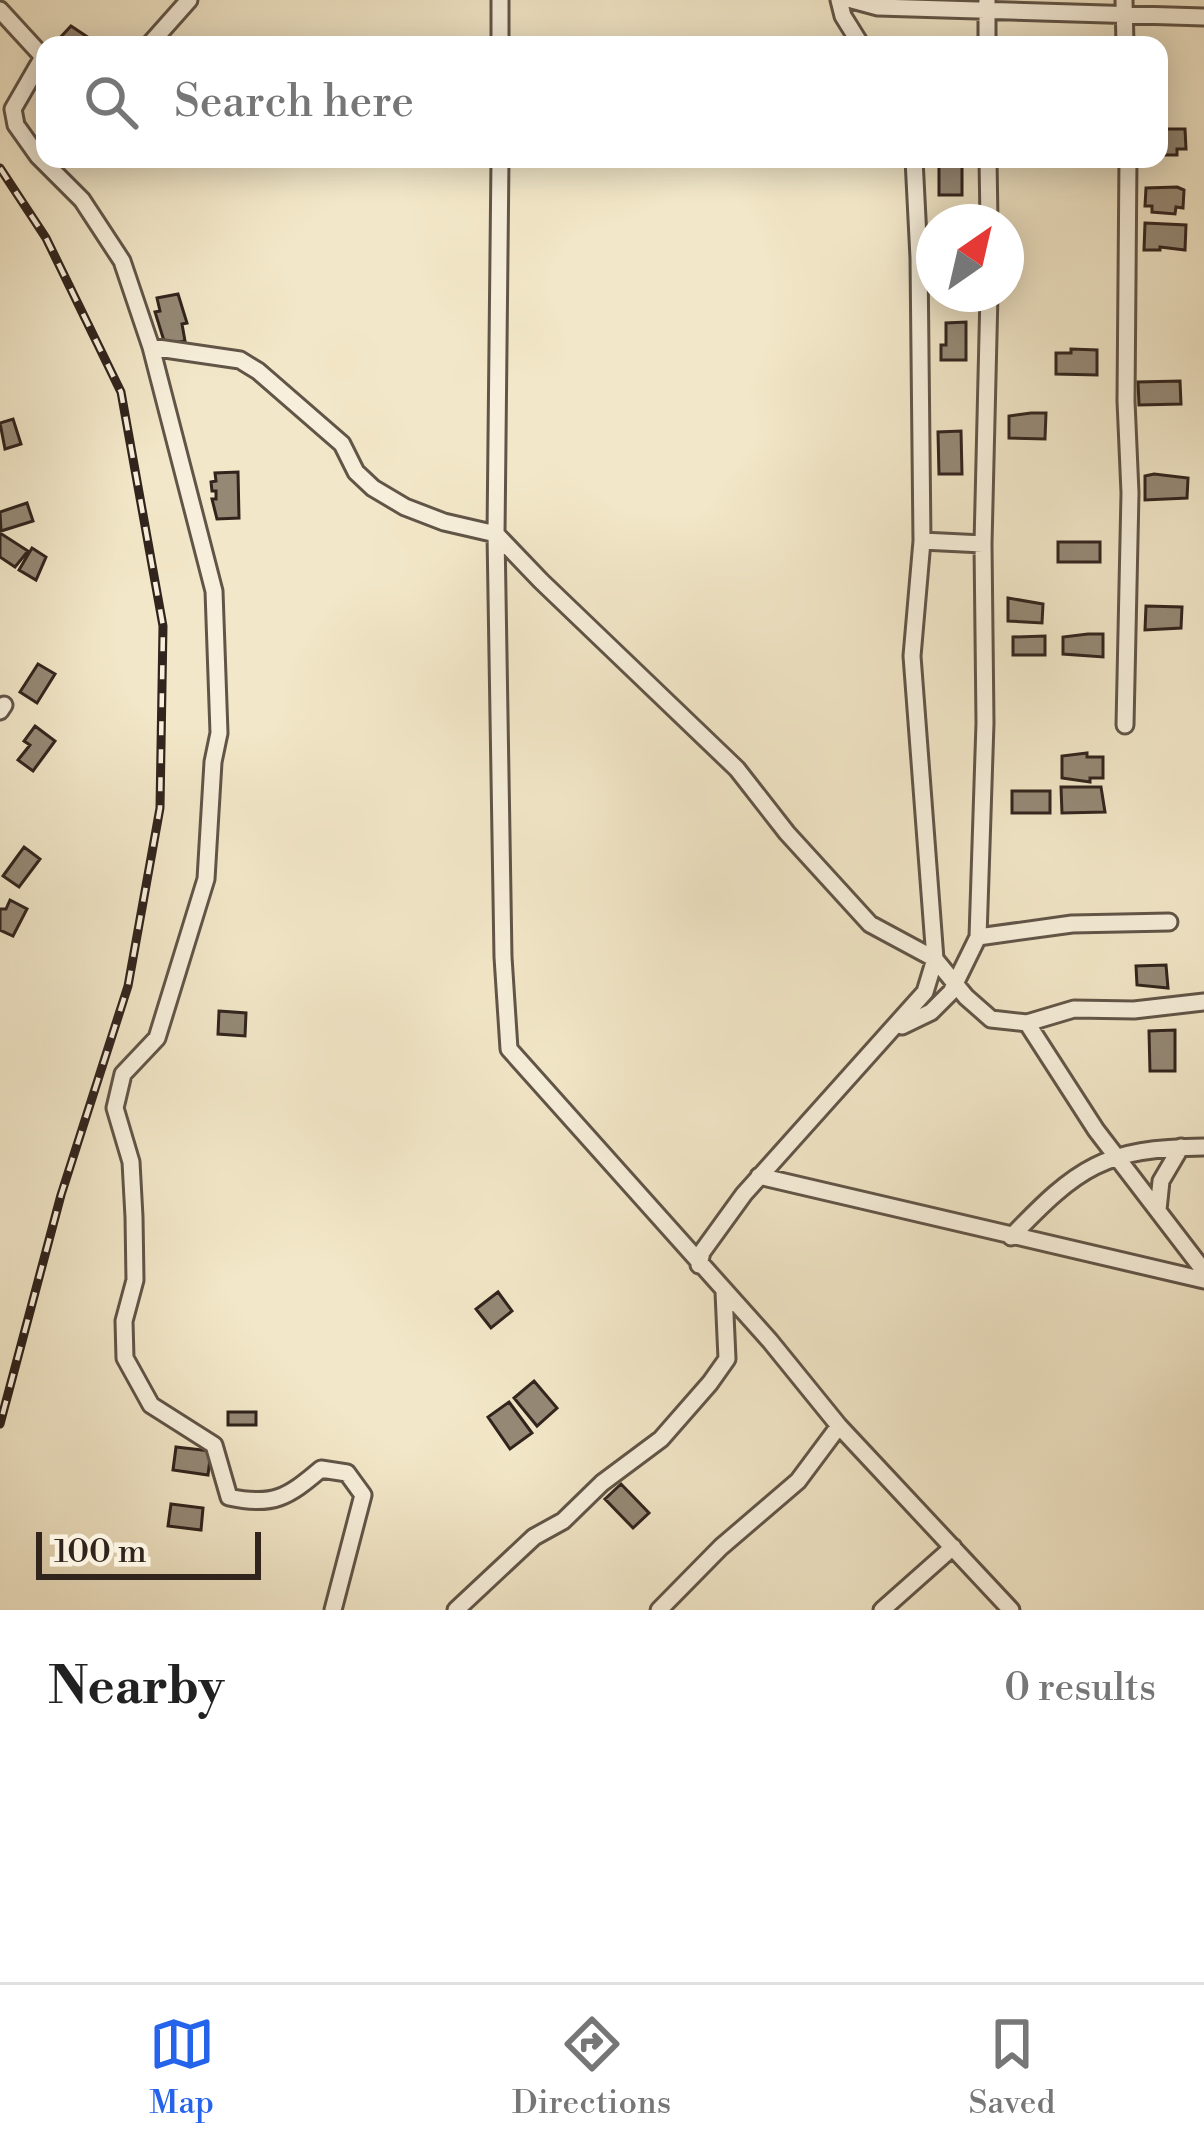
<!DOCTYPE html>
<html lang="en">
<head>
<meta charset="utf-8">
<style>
	:root { --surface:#fff; --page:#f2f2f2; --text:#222; --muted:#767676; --line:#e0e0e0; --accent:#2563eb }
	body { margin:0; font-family:"Libre Bodoni",serif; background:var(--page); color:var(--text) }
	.compass { position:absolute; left:916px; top:204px; width:108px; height:108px; border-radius:50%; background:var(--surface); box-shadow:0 6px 30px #0003; rotate:34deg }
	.scale { position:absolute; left:36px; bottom:30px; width:225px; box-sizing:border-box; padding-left:12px; border:6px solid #31241d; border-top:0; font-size:33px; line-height:42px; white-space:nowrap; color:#31241d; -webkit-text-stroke:9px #f7efdb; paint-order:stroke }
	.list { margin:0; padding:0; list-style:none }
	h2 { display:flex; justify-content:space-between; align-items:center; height:156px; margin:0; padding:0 48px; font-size:51px }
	h2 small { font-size:39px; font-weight:400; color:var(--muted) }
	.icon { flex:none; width:66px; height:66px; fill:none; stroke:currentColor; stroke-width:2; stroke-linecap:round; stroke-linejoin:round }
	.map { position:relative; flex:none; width:1204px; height:1610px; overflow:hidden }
	.search { position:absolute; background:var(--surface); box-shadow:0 6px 30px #0003; left:36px; right:36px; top:36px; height:132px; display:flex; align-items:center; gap:30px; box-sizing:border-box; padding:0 42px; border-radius:24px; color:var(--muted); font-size:45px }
	.sheet { height:372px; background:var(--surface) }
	nav { display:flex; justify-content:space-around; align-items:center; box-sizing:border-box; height:168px; border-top:3px solid var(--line); background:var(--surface); font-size:33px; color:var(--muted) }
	nav a { display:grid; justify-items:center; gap:6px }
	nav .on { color:var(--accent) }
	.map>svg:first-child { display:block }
	.building { fill:#958976; stroke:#31241d; stroke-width:3 }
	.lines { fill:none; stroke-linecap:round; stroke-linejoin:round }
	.minor-casing { stroke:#615548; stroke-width:21 }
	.minor { stroke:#f7efdb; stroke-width:15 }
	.rail-casing { stroke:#31241d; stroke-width:9 }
	.rail { stroke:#f7efdb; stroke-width:4.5; stroke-dasharray:14; stroke-linecap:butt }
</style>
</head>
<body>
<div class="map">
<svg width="1204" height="1610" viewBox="0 0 1204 1610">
	<rect width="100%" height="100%" fill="#f2e7c8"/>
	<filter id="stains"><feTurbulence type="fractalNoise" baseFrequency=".00167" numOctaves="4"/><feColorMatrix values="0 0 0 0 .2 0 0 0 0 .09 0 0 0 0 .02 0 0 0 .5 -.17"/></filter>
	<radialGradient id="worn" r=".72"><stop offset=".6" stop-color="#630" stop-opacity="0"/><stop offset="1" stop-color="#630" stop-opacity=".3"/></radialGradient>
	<path class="building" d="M 71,26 L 92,40 L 91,45 L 56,42 Z
		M 1159,129 L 1185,129 L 1186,149 L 1177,149 L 1177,155 L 1159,155 Z
		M 939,159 L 962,159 L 962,195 L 939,195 Z
		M 1177,187 L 1184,190 L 1183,208 L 1176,207 L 1175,214 L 1152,212 L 1152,206 L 1145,206 L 1146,188 Z
		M 1145,223 L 1186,225 L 1185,250 L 1160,247 L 1160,250 L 1144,250 Z
		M 178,294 L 187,323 L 182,324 L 185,341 L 165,344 L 155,312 L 160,311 L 157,298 Z
		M 966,322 L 966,360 L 941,360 L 941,345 L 946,345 L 946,323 Z
		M 1071,349 L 1097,350 L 1097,375 L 1056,374 L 1056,353 L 1071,353 Z
		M 1180,381 L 1181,404 L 1139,405 L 1138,382 Z
		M 1031,413 L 1046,413 L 1045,439 L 1009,438 L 1009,416 Z
		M 13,419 L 21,444 L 5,449 L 0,423 Z
		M 961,431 L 962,474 L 939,474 L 938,432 Z
		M 238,472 L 239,518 L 217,519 L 212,499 L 216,499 L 216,491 L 212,491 L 211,482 L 216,481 L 215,473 Z
		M 1154,474 L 1188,478 L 1187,498 L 1145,500 L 1145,476 Z
		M 27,503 L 33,521 L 1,531 L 0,512 Z
		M 0,533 L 28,551 L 15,567 L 0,557 Z
		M 1058,542 L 1100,542 L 1100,562 L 1058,562 Z
		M 32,548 L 46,557 L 36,580 L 19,570 Z
		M 1008,598 L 1043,604 L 1042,623 L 1008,621 Z
		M 1146,606 L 1182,607 L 1181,628 L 1145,630 Z
		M 1088,634 L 1103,634 L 1103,657 L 1063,654 L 1063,637 Z
		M 1045,636 L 1045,655 L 1013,655 L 1013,637 Z
		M 38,664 L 55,674 L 37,703 L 20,692 Z
		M 35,726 L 55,741 L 33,771 L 18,760 L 30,745 L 24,741 Z
		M 1087,753 L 1087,757 L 1103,757 L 1103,778 L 1090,778 L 1090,782 L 1062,778 L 1062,756 Z
		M 1061,787 L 1101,787 L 1105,812 L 1062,813 Z
		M 1012,791 L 1050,791 L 1050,813 L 1012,813 Z
		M 24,847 L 40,859 L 19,887 L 3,876 Z
		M 10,900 L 27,909 L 13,936 L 0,930 L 0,909 L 6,909 Z
		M 1166,965 L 1168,988 L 1137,985 L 1136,966 Z
		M 219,1011 L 246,1013 L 245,1036 L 218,1034 Z
		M 1175,1030 L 1175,1071 L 1150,1071 L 1149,1031 Z
		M 498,1292 L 512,1311 L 491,1328 L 476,1309 Z
		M 534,1381 L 557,1408 L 537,1426 L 514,1398 Z
		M 509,1402 L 532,1433 L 510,1449 L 488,1417 Z
		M 228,1412 L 256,1412 L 256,1425 L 228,1425 Z
		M 176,1447 L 211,1451 L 208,1475 L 173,1470 Z
		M 621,1484 L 649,1513 L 633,1528 L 605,1499 Z
		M 171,1504 L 203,1508 L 201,1530 L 168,1526 Z"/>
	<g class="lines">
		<g class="minor-casing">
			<path id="minor" d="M 500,0 L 500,45
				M 839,0 L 843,16 L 861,45
				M 852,0 L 878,7 L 1204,17
				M 1124,0 L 1125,45
				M 0,10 L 45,59
				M 149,45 L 189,0
				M 987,45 L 987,0
				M 43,57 L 13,109 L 16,125 L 38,156 L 82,200 L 122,261 L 151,347 L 214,591 L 219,733 L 213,762 L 206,879 L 157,1038 L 123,1074 L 115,1108 L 131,1162 L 134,1217 L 135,1280 L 124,1321 L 125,1358 L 151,1405 L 214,1445 L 229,1497 C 273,1507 288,1497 321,1469 L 347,1473 L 363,1495 L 333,1610
				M 500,159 L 496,534 L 503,957 L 509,1049 L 770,1341 L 839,1426 L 1011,1610
				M 988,159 L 989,222
				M 151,347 L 240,360 L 258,371 L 342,444 L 356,472 L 373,488 L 405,507 L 444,522 L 496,534 L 541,581 L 737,769 L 787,833 L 870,924 L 935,959 L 966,997 L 991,1019 L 1027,1023 L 1096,1130 L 1204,1271
				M 922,541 L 983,544
				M 0,711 L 4,705
				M 1125,725 L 1130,493 L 1126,401 L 1128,159
				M 978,937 L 1072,924 L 1169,922
				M 1027,1023 L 1074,1009 L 1134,1010 L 1204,1002
				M 902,1026 L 931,1012 L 951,992 L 978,937 L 985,723 L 983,544 L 989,294
				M 759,1176 L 1204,1280
				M 1158,1210 L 1161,1181 L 1181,1147
				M 1011,1237 C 1078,1167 1104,1148 1204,1147
				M 699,1265 L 702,1252 L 744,1194 L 925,992 L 935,959 L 912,656 L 922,541 L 919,258 L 914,159
				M 456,1610 L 534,1537 L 563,1521 L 602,1483 L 661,1439 L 710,1383 L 727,1359 L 724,1292
				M 659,1610 L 721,1547 L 798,1481 L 839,1426
				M 882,1610 L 953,1547"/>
		</g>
		<use href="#minor" class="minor"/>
		<g class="rail-casing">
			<path id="rail" d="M 0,168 L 46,238 L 121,392 L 163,626 L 160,808 L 128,986 L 61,1195 L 0,1424"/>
		</g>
		<use href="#rail" class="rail"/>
	</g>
	<rect width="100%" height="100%" filter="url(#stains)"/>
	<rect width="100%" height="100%" fill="url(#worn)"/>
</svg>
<svg class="compass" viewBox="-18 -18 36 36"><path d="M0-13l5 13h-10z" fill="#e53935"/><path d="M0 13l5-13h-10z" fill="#767676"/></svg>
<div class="scale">100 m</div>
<div class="search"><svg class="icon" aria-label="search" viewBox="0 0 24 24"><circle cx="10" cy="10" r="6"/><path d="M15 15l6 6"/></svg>Search here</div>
</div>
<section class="sheet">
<h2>Nearby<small>0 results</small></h2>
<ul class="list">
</ul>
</section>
<nav>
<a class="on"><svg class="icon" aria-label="map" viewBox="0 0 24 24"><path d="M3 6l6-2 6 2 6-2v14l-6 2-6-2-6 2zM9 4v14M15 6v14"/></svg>Map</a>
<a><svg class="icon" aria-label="directions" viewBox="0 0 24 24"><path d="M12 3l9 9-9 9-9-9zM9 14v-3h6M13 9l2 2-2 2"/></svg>Directions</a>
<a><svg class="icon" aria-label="saved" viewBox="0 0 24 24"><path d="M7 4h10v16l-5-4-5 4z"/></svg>Saved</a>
</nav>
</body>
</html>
